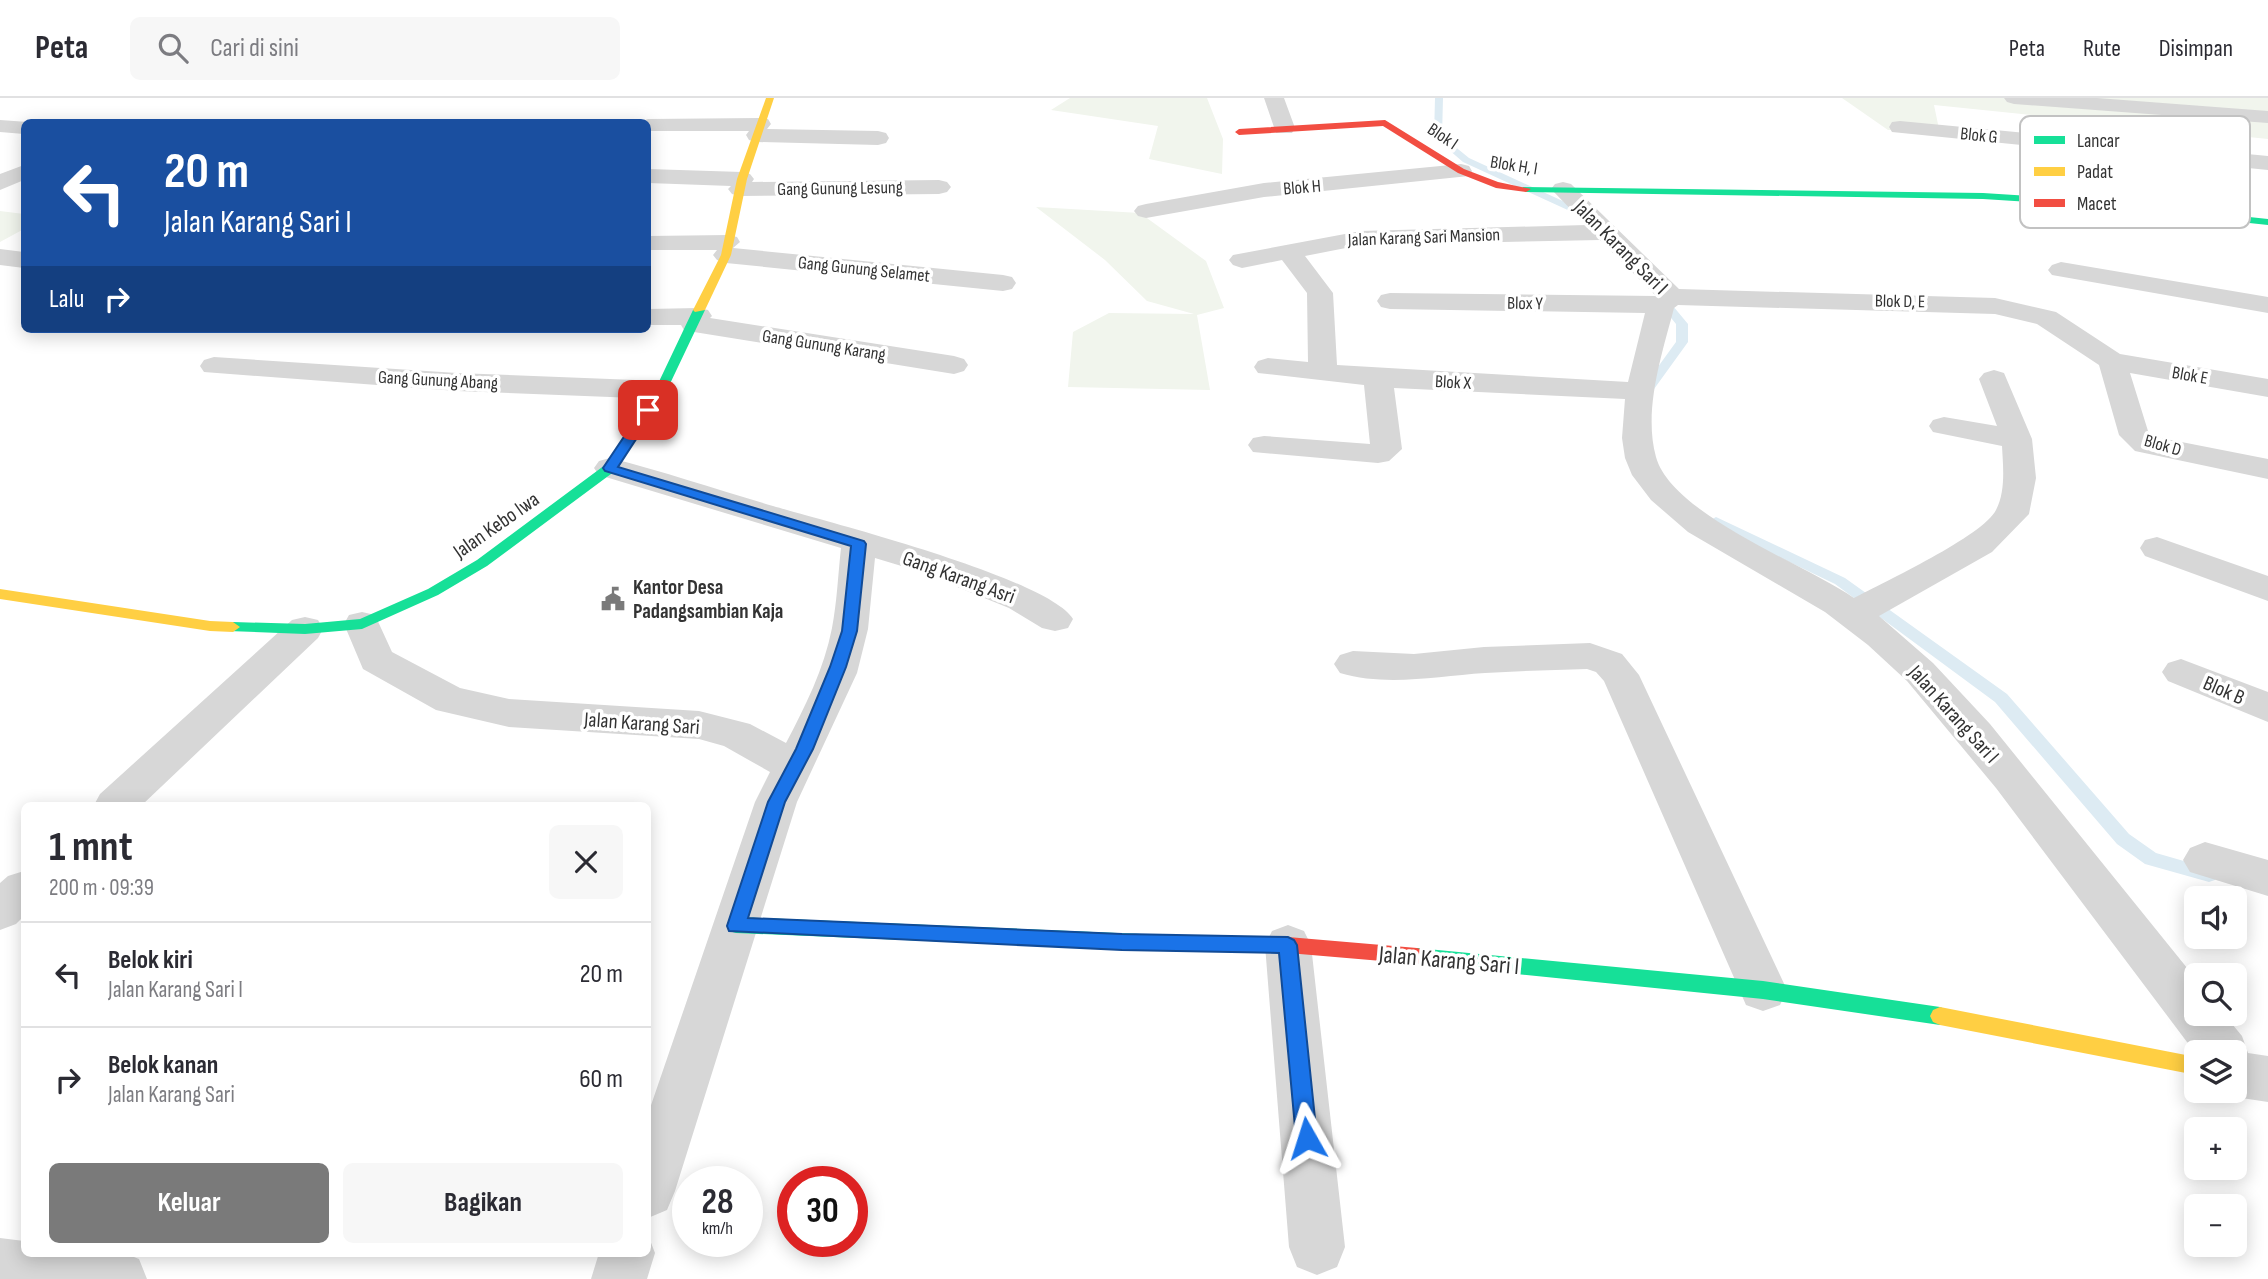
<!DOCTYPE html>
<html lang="id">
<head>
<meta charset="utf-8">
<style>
  body { margin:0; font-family:"Sofia Sans Condensed",sans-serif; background:#f7f7f7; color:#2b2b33; height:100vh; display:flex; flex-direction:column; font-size:26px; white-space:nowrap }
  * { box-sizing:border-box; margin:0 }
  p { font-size:23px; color:#7c7c81 }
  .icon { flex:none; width:38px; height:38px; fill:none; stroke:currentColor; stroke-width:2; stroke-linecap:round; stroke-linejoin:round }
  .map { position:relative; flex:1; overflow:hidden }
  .sheet { position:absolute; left:21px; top:704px; width:630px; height:455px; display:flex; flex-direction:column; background:#fff; border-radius:10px; box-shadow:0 4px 18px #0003 }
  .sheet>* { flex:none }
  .banner { position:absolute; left:21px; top:21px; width:630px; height:214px; border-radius:10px; box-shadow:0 4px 18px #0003; background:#1a4fa0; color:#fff; overflow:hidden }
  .tools { position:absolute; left:2184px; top:788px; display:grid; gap:14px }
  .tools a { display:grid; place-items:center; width:63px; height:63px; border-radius:10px; background:#fff; box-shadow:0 4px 18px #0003; font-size:35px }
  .speed { position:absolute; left:672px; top:1068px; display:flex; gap:14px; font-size:35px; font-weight:700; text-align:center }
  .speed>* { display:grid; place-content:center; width:91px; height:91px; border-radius:50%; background:#fff; box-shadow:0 4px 18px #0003; line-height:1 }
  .speed small { font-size:18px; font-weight:400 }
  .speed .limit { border:10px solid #d22; background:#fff; color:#111 }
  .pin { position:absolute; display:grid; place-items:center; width:60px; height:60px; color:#fff; margin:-30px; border-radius:14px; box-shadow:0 4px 10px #0006 }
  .me { position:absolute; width:77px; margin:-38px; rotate:354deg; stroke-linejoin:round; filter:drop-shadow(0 0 5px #0008) }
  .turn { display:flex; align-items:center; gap:24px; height:147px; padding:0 28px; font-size:32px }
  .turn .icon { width:91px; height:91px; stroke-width:2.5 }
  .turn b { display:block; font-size:49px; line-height:60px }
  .then { display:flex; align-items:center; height:66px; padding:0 28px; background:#0003; gap:14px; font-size:26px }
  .round { display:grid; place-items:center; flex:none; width:74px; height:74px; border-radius:10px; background:#f7f7f7 }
  .summary { display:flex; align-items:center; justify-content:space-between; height:119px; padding:0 28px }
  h1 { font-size:42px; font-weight:700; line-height:52px }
  .action { display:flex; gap:14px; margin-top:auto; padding:14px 28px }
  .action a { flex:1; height:80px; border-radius:10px; background:#7a7a7a; color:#fff; font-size:28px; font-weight:700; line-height:80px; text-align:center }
  .action a+a { background:#f7f7f7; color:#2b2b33 }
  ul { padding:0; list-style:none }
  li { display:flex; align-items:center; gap:21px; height:105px; padding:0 28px; border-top:2px solid #e1e1e2 }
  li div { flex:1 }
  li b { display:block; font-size:26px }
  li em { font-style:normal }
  header { display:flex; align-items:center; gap:42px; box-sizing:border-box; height:98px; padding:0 35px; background:#fff; border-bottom:2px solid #e1e1e2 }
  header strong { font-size:33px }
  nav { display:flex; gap:38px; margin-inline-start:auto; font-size:24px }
  .search { width:490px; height:63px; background:#f7f7f7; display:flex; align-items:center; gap:18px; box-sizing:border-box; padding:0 24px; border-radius:10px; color:#7c7c81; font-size:26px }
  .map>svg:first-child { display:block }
</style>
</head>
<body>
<header>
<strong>Peta</strong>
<div class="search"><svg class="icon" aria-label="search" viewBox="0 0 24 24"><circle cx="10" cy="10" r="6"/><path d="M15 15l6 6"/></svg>Cari di sini</div>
<nav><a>Peta</a><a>Rute</a><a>Disimpan</a></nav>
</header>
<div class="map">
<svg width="2268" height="1181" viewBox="0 0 2268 1181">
  <rect width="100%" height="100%" fill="#fff"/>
  <path fill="#f1f5ed" d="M1070,0h137l16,41 -1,35 -73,-15 9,-33 -107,-16z
    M1842,0h426v41l-334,-34 5,24 -51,1z
    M1036,109l104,6 66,48 18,47 -27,7 13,75 -142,-3 5,-55 36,-19 85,1 -47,-13 -42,-41z
    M0,113l24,3v15l-24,13z"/>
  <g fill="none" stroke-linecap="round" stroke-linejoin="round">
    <path fill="#ddebf3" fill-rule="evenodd" d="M1435,0h8l-1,38 27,22 120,55v4h-6l-120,-55 -29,-25z
      M1655,196h8l25,30v18l-39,54 -4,1 -6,-4 37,-51v-18l-21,-26z
      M1716,419l129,61 162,116 122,140 27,19 59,17 3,5 -3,5 -6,2 -64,-18 -28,-20 -122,-142 -160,-118 -124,-60 -2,-3z"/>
    <path fill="#d7d7d7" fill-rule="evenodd" d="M1264,0h20l11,30 -3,5h-16z
      M2004,0h93l171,13v12l-254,-19 -7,-2z
      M760,20l8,1 3,5 -4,5 111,2 8,2 3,5 -3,5 -8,2 -121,-3 -8,-2 -3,-5 3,-4h-101v-9h-9l9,-3z
      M0,22l28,2h-4v12l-24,-2z
      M1900,23l368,35v14l-376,-38 -3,-5 3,-5z
      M1461,66l8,2 3,5 -3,5 -205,21 -118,21 -8,-2 -4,-5 4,-5 8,-2 118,-21z
      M24,67v15l-24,10v-16z
      M648,71l94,3 8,2 4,5 -2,3 187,-2 8,2 4,5 -4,5 -8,2 -199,2 -8,-2 -4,-5 3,-3 -83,-3z
      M1563,84l8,2 108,105 316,9 61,14 64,42 148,25v18l-138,-24 18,58 8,6 112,22v20l-133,-28 -16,-16 -20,-70 -62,-41 -42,-10 -317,-9 -4,3c-12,46 -31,102 -18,149 16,58 149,107 198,141 30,-16 129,-62 142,-88 10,-19 7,-44 6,-64l-69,-14 -4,-6 4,-6 11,-3 53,9 -18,-47 5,-6 10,-3 10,3 28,66 4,39 -7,36 -37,38 -113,64 54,47 57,61 206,255v34h27l19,23 6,17 20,3v46l-33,-5 -18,-7h18v-38h-39v2l-200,-266 -89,-107 -39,-36 -43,-33 -137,-80 -37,-32 -19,-25 -7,-17 -3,-20 3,-39 -231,-11 8,61 -13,12 -11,2 -125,-11 -5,-7 5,-7 11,-2 106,8 -6,-59 -106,-12 -4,-6 4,-6 10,-3 40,4 -1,-69 -25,-33 -40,8 -9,-3 -4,-5 4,-5 128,-24 225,-6 -35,-36 4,-5zM1600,142l56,56 -266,-3 -9,2 -4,6 4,6 9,2 255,4 -17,69 -291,-17 -4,-72 -28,-37 56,-11z
      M728,137l9,2 3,5 -7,6 270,27 9,2 4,6 -4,6 -9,2 -277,-28 -9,-3 -4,-5 4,-5h-69v-14z
      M0,151l24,3v16l-24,-3z
      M2061,164l207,35v16l-216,-38 -4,-5 4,-5z
      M698,210l10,2 4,6 -2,2 244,38 10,3 4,6 -4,6 -10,3 -260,-42 -10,-2 -3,-5h-33v-16z
      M214,259l243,16 204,8 10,3 5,6 -5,6 -10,3 -204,-8 -253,-19 -4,-6 4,-6z
      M610,360c55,14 109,32 163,48 55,16 275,72 300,113l-5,9 -13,3 -13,-3 -33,-20 -91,-37 -43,-13 -7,71 -11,44 -60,129 -122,389 -8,19 -19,8v-104l107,-312 15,-30 -46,-26 -25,-7 -190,-12 -73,-17 -73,-41 -19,-45 5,-9 13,-3 13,3 17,37 68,36 49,11 190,12 51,13 36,19c19,-36 38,-74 46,-115 5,-26 6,-53 9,-80l-242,-73 -5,-7 5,-7z
      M2157,439l111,39v25l-123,-45 -5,-8 5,-8z
      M305,519l13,3 5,9 -5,9 -176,167h-48l6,-11 192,-174z
      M1590,545l32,11 17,21 148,315 -7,15 -17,6 -17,-6 -142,-324 -8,-9 -9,-3c-34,1 -68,2 -102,4 -48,3 -98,14 -145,0l-6,-9 6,-9 13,-4 61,3 70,-7z
      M2181,561l87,33v30l-100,-41 -6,-9 6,-9z
      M2205,744l63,18v36l-78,-24 -7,-12 7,-12z
      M24,773v45l-8,8 -16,6v-47l8,-7z
      M1288,827l16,6 7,14 34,302 -8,20 -20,8 -20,-8 -8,-20 -24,-302 7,-14z
      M648,1137l7,18 -8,26h-56l8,-26h49z
      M0,1140l24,3v12h100l15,6 8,20h-147z"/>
    <path fill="#16e098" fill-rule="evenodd" d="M1523,89l460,6 107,7 178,19v6l-178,-19 -107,-7 -457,-7 -5,-3z
      M699,209l6,3 -38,80 -52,81 -128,95 -49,29 -76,34 -57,5 -77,-3 -2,-4 7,-5 72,2 55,-5 68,-30 49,-29 128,-95 50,-75 38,-80z
      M736,819l429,18 7,2 2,6 -2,6 -7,2 -429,-18 -7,-2 -2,-6 2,-6z
      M1417,850l346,33 177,26 7,3 3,6 -3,6 -7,3 -177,-26 -346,-35 -7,-2 -3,-6 3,-6z"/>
    <path fill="#ffcf43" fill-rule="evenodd" d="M766,0h8l-27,81 -16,76 -26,55 -10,2 -2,-2 28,-55 16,-76z
      M0,491l210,32 23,1 7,5 -7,5 -23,-1 -210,-32z
      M1940,909l256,50v18l-256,-50 -7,-3 -3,-6 3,-6z"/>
    <path fill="#f24e42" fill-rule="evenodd" d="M1385,22l79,49 34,13 33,7 -5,3 -30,-4 -38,-15 -75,-47 -144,9 -4,-3 4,-3z
      M1165,837l123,2 129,11 7,2 3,6 -3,6 -7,2 -129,-11 -123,-2 -7,-2 -2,-6 2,-6z"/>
  </g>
  <path fill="#1a73e8" stroke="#114b97" stroke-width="2" d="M648,308l7,4 -37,57 246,74 2,3 -9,87 -11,36 -33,82 -28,53 -37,116 374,16 166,3 6,3 3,5 20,193 -3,7 -7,3 -8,-3 -3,-7 -17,-185 -157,-3 -393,-19 -2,-5 41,-124 28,-53 34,-82 12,-36 9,-85 -246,-75 -2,-3 41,-61z"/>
  <defs>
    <g id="civic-bare" transform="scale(1.89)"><path d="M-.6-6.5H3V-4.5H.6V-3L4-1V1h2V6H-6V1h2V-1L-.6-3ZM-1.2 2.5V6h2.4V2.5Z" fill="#7a7a7a" stroke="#fff" stroke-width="2.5" paint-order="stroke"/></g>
  </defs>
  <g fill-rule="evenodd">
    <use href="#civic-bare" x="613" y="501"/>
  </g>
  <g text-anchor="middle" stroke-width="7" stroke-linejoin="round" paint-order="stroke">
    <g font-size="18" fill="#333" stroke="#fff">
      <text transform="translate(1979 37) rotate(6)" y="6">Blok G</text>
      <text transform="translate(1443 38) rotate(34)" y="6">Blok I</text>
      <text transform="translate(1514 67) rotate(9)" y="6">Blok H, I</text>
      <text transform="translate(1302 89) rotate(-5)" y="6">Blok H</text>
      <text transform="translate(840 90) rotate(-1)" y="6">Gang Gunung Lesung</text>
      <text transform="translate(1424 139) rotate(-2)" y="6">Jalan Karang Sari Mansion</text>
      <text transform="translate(864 171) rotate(6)" y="6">Gang Gunung Selamet</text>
      <text transform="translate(1900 203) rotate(1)" y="6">Blok D, E</text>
      <text transform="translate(1525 205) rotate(1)" y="6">Blox Y</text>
      <text transform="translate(824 247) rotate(9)" y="6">Gang Gunung Karang</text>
      <text transform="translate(2190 277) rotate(10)" y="6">Blok E</text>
      <text transform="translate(438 282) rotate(3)" y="6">Gang Gunung Abang</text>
      <text transform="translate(1453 284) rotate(3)" y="6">Blok X</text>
      <text transform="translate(2163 347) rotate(16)" y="6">Blok D</text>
    </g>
    <g font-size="21" fill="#333" stroke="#fff">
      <text transform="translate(1621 149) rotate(45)" y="7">Jalan Karang Sari I</text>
      <text transform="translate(496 427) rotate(-35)" y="7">Jalan Kebo Iwa</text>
      <text transform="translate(959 479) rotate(20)" y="7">Gang Karang Asri</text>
      <text transform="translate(2224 592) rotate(23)" y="7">Blok B</text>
      <text transform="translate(1954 616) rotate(48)" y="7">Jalan Karang Sari I</text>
      <text transform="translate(642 625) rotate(4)" y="7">Jalan Karang Sari</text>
    </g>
    <g font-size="21" font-weight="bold" fill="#333" stroke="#fff" text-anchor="start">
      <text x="633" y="496">Kantor Desa<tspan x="633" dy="24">Padangsambian Kaja</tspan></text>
    </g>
    <g font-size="24" fill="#333" stroke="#fff">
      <text transform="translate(1449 862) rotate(5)" y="8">Jalan Karang Sari I</text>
    </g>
  </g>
  <rect x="2020" y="18" width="230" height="112" rx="10" fill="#fff" stroke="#c2c2c2" stroke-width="2"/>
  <rect x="2034" y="38" width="31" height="8" fill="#16e098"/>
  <rect x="2034" y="69" width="31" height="9" fill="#ffcf43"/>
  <rect x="2034" y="101" width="31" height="8" fill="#f24e42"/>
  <g font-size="19" fill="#333">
    <text x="2077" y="49">Lancar</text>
    <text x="2077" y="80">Padat</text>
    <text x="2077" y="112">Macet</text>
  </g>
</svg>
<div class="tools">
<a><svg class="icon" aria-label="sound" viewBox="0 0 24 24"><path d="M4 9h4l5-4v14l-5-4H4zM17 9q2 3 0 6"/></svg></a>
<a><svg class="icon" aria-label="search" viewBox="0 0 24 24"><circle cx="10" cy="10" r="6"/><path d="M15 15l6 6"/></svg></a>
<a><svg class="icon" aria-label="layers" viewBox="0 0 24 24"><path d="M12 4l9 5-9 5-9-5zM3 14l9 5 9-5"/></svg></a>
<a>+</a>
<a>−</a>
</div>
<div class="speed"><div>28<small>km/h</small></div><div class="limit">30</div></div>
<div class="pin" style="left:648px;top:312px;background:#d93025"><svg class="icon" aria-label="arrive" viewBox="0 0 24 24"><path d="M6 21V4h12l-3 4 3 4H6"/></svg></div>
<svg class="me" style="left:1307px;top:1040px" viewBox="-20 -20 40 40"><path d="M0-17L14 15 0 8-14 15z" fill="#1a73e8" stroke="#fff" stroke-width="4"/></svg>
<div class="banner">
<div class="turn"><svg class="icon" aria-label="left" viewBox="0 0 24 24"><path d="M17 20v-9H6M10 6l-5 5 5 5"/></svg><div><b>20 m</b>Jalan Karang Sari I</div></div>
<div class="then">Lalu<svg class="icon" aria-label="right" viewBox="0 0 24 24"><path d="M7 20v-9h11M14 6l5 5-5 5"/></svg></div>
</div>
<section class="sheet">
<div class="summary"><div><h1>1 mnt</h1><p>200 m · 09:39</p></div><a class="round"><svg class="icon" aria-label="close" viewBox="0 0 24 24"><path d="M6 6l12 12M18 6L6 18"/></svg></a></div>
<ul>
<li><svg class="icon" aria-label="left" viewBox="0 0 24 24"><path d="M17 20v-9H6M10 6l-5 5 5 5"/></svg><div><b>Belok kiri</b><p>Jalan Karang Sari I</p></div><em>20 m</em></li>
<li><svg class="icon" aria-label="right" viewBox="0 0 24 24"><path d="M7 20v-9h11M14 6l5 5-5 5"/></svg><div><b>Belok kanan</b><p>Jalan Karang Sari</p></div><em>60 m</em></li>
</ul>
<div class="action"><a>Keluar</a><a>Bagikan</a></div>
</section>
</div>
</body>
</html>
